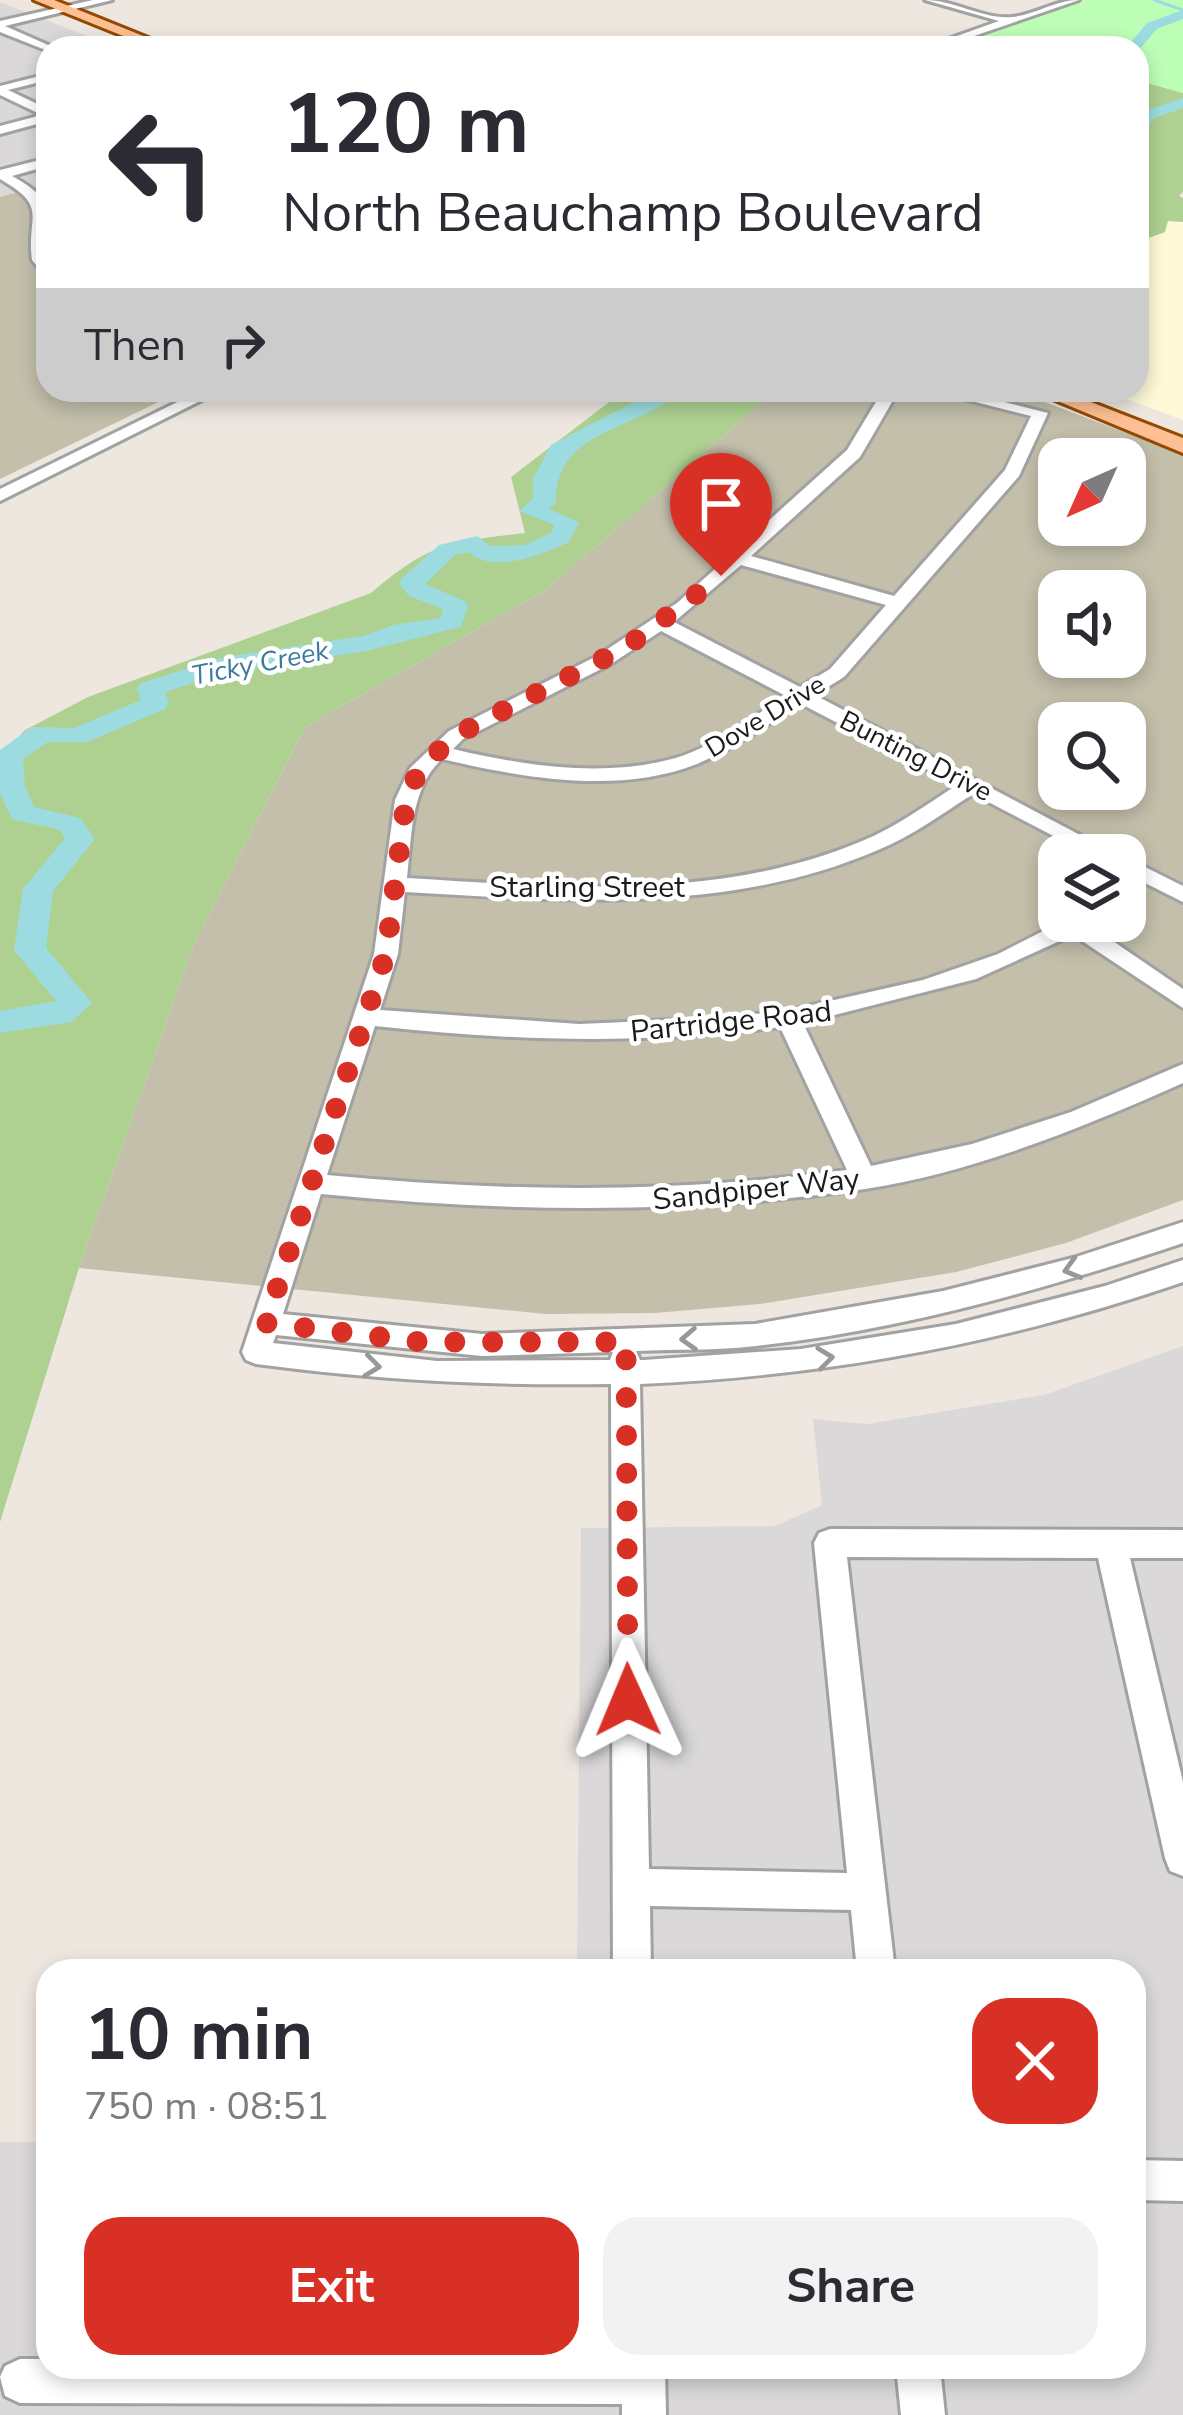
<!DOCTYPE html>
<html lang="en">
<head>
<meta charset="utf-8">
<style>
  body { margin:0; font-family:"Nunito Sans",sans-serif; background:#f2f2f3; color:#2b2b33; height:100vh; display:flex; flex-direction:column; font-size:45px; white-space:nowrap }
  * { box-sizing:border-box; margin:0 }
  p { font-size:39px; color:#7c7c81 }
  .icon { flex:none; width:66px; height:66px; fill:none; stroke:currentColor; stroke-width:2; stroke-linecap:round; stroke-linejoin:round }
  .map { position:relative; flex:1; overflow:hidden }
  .drawer { position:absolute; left:36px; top:1959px; width:1110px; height:420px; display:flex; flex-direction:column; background:#fff; border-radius:36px; box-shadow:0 6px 18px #0003 }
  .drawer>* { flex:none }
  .guide { position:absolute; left:36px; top:36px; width:1113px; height:366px; border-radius:36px; box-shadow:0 6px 18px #0003; background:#fff; color:#2b2b33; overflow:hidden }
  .needle { width:78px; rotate:225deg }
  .fabs { position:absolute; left:1038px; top:438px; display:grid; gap:24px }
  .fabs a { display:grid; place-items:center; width:108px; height:108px; border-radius:24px; background:#fff; box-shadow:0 6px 18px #0003; font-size:60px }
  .pin { position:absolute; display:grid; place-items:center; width:102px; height:102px; color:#fff; margin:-123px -51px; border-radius:50% 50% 50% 0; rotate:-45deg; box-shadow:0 0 12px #0007 }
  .pin .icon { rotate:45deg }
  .me { position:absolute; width:132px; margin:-66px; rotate:359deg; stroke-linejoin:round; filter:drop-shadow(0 0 9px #0008) }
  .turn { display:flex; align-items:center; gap:42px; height:252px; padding:0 48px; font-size:54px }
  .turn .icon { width:156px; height:156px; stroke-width:2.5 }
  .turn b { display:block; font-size:84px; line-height:102px }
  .then { display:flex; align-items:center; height:114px; padding:0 48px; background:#0003; gap:24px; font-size:45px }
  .round { display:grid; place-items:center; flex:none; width:126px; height:126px; border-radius:36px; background:#f2f2f3 }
  .head { display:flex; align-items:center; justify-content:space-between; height:204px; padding:0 48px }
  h1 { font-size:72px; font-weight:700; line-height:90px }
  .button { display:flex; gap:24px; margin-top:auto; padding:24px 48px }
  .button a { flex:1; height:138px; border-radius:36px; background:#d93025; color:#fff; font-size:48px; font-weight:700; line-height:138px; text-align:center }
  .button a+a { background:#f2f2f3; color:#2b2b33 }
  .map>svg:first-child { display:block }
</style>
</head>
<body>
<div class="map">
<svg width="1183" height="2415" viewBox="0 0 1183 2415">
  <rect width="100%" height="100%" fill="#eee7e0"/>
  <path fill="#dad8d8" d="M0,2l117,46h-69v136l-48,13z
    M1183,1346v1069h-1183v-273h48v225h1086v-396h-557l4,-443 194,-2 47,-21 -9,-86 54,5 177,-29z"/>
  <path fill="#fff9d8" d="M1167,221l16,1v198l-81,-30h35v-148l27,-10z"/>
  <path fill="#c3bfab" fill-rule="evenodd" d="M48,184v206h135l-183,89v-282z
    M776,390h237l170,64v746l-117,43 -110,29 -196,32 -105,9 -109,1 -467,-46 115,-324 111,-217 242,-138zM1059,459h66v66h-66zM1059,591h66v66h-66zM1059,723h66v66h-66zM1059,855h66v66h-66z"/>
  <path fill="#aed191" d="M1137,80l46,13v99l-4,4 4,2v24l-15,-1 -3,11 -28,10z
    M625,390h151l-229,199 -242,138 -111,217 -115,324 -79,254v-764l25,-28 63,-33 283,-104c60,-51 79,-51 154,-60l-14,-56z"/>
  <path fill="#bdfeb7" d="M1087,0h96v93l-46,-13v-32h-118l-42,-11z"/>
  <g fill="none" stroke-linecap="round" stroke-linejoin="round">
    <path stroke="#9cdce0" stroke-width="3" d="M1154,0l29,10"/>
    <path fill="#9cdce0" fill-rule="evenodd" d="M1183,10v9l-26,10 -19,22 -12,-3 21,-25z
      M1183,98v10l-31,11 -9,18 -6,2 2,-26z
      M657,390h26c-44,41 -128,38 -127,112l-7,7 30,13 -10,20c-26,12 -76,33 -100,10l-14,3 -30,29 40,17 3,5 -7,21 -95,24 -141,22 -60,19 4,11 -4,6 -78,33h-39l-25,17 2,26 9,22 46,11 15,21 -42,52 -7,57 46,55 -21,19 -71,11v-22l56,-10 -42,-51 9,-61 42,-51 -5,-8 -48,-11 -12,-26v-43l32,-23 42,1 67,-28 -4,-11 4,-6 84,-26 138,-21 30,-11 47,-7 3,-9 -34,-13 -10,-13 3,-5 37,-33 38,-9 13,10 35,-1 26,-12 3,-8 -35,-14 14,-12v-20l18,-34z"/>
    <g stroke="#a2a2a2" stroke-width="6">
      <path id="minor" d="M93,0h19l-107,26 50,22 -7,3 -48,-19v-11z
        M925,0c29,0 60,20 87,17 23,-2 43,-17 67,-17l-140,48h-16l76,-27z
        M48,74v6l-40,10 40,19v12l-48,13v-8l42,-11 -42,-20v-9z
        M48,158v8l-36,10c35,20 36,26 33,64 -2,14 3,26 3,40l-16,-20c-6,-46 18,-52 -32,-81v-9z
        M202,390h20l-222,111v-12z
        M883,390h16l-39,67 -109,99 143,40 111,-126 26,-54 -103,-26h29l91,23 -29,63 -175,201 -29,18 303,160h-28l-117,-61c-31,20 -61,42 -95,56 -151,65 -313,51 -473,42l-7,62 -18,56 199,14 141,-6 70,-8 133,-30 75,-26 65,-33h28l-3,3 95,65v19l-110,-73 -97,44 -173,44 68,143 101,-22 99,-32 112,-48v19c-101,45 -209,89 -318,106 -182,26 -361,23 -544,5l-38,120 199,20 273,-10 188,-33 130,-33 110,-36v21c-138,46 -282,87 -427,103 -40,5 -80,3 -120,5l4,9h4l157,-11 155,-25 149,-38 78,-26v22c-177,61 -356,94 -543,102l9,485 198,4 -33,-330 5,-10 11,-4 353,1v28h-53l53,224v94l-13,-5 -5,-13 -67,-300 -251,-1 48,414h-38l-6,-61 -201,-4 1,65h-38l-2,-587c-124,2 -233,-4 -355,-20l-10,-4 -4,-8 132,-398 21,-154 15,-32 39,-37 148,-75 80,-53 170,-153zM741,565l145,40 -56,64 -30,18 -126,-65zM661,631l125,65c-33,20 -67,47 -104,60 -73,23 -157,10 -229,-7l10,-10 148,-75zM801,704l156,81c-31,20 -61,42 -95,56 -145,61 -302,46 -455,37 5,-41 3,-90 35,-119 80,19 176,36 255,5 37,-15 70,-40 104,-60zM375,1026c136,15 269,19 405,1l67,143c-175,24 -345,22 -520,5zM276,1335l206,21 131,-4 -3,8 -173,1 -164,-18z
        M1125,857l58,29v16l-58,-29z
        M1134,2160l49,1v40l-49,-1z
        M20,2359h28v8h617l1,48h-44v-11l-602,-1 -15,-7 -5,-19 5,-11z
        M896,2367h44l5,48h-44z"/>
    </g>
    <g stroke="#934a00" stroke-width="6">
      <path id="major" d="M34,0h20l119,48h-20z
        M1031,390h29l123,48v15z"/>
    </g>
    <use href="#minor" fill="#fff" fill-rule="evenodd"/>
    <use href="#major" fill="#ffbf94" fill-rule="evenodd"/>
  </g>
  <defs><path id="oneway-chevron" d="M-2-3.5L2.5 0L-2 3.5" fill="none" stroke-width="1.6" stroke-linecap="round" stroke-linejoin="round" transform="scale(3)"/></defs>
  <g stroke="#989898">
    <use href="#oneway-chevron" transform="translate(1072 1269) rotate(164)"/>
    <use href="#oneway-chevron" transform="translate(689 1339) rotate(177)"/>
    <use href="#oneway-chevron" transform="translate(825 1358) rotate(-7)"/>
    <use href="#oneway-chevron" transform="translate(372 1366) rotate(7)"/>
  </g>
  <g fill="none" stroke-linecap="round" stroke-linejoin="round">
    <path stroke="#d93025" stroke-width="21" stroke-dasharray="0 37.8" d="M628,1700l-2,-358h-204l-156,-19 120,-369 20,-154 14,-32 36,-33 170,-88 95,-71"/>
  </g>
  <g text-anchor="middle" stroke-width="9" stroke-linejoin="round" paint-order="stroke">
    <g font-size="27" font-style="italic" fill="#3a7a9a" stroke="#fff">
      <text transform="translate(260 663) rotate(-11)" y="9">Ticky Creek</text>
    </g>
    <g font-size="27" fill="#1b1b1b" stroke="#fff">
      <text transform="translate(765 716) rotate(-31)" y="9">Dove Drive</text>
      <text transform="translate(916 756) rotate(27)" y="9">Bunting Drive</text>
    </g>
    <g font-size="30" fill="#1b1b1b" stroke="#fff">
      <text x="587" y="897">Starling Street</text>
      <text transform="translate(731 1021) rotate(-6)" y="10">Partridge Road</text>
      <text transform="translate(756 1189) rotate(-6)" y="10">Sandpiper Way</text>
    </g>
  </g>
</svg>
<div class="fabs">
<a><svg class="needle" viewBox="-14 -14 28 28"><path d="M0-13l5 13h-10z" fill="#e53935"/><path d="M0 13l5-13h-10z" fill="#7c7c81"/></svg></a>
<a><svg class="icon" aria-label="sound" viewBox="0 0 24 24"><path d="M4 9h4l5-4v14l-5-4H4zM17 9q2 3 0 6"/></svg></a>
<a><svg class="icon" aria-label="search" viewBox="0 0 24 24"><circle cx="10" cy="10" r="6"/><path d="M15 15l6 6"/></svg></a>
<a><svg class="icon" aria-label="layers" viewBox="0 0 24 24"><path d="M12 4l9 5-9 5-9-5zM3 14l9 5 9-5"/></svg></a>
</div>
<div class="pin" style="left:721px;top:576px;background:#d93025"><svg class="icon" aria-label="arrive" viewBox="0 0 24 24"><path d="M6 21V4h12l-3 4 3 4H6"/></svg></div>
<svg class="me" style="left:628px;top:1700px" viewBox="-20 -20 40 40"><path d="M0-17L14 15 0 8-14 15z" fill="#d93025" stroke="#fff" stroke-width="4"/></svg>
<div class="guide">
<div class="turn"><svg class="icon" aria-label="left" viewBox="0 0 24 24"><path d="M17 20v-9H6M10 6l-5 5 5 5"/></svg><div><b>120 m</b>North Beauchamp Boulevard</div></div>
<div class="then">Then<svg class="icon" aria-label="right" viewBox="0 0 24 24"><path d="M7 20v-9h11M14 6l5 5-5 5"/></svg></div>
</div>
<section class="drawer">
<div class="head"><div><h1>10 min</h1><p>750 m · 08:51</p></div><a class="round" style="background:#d93025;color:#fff"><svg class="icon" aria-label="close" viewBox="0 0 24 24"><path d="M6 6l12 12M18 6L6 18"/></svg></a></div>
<div class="button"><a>Exit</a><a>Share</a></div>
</section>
</div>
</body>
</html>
